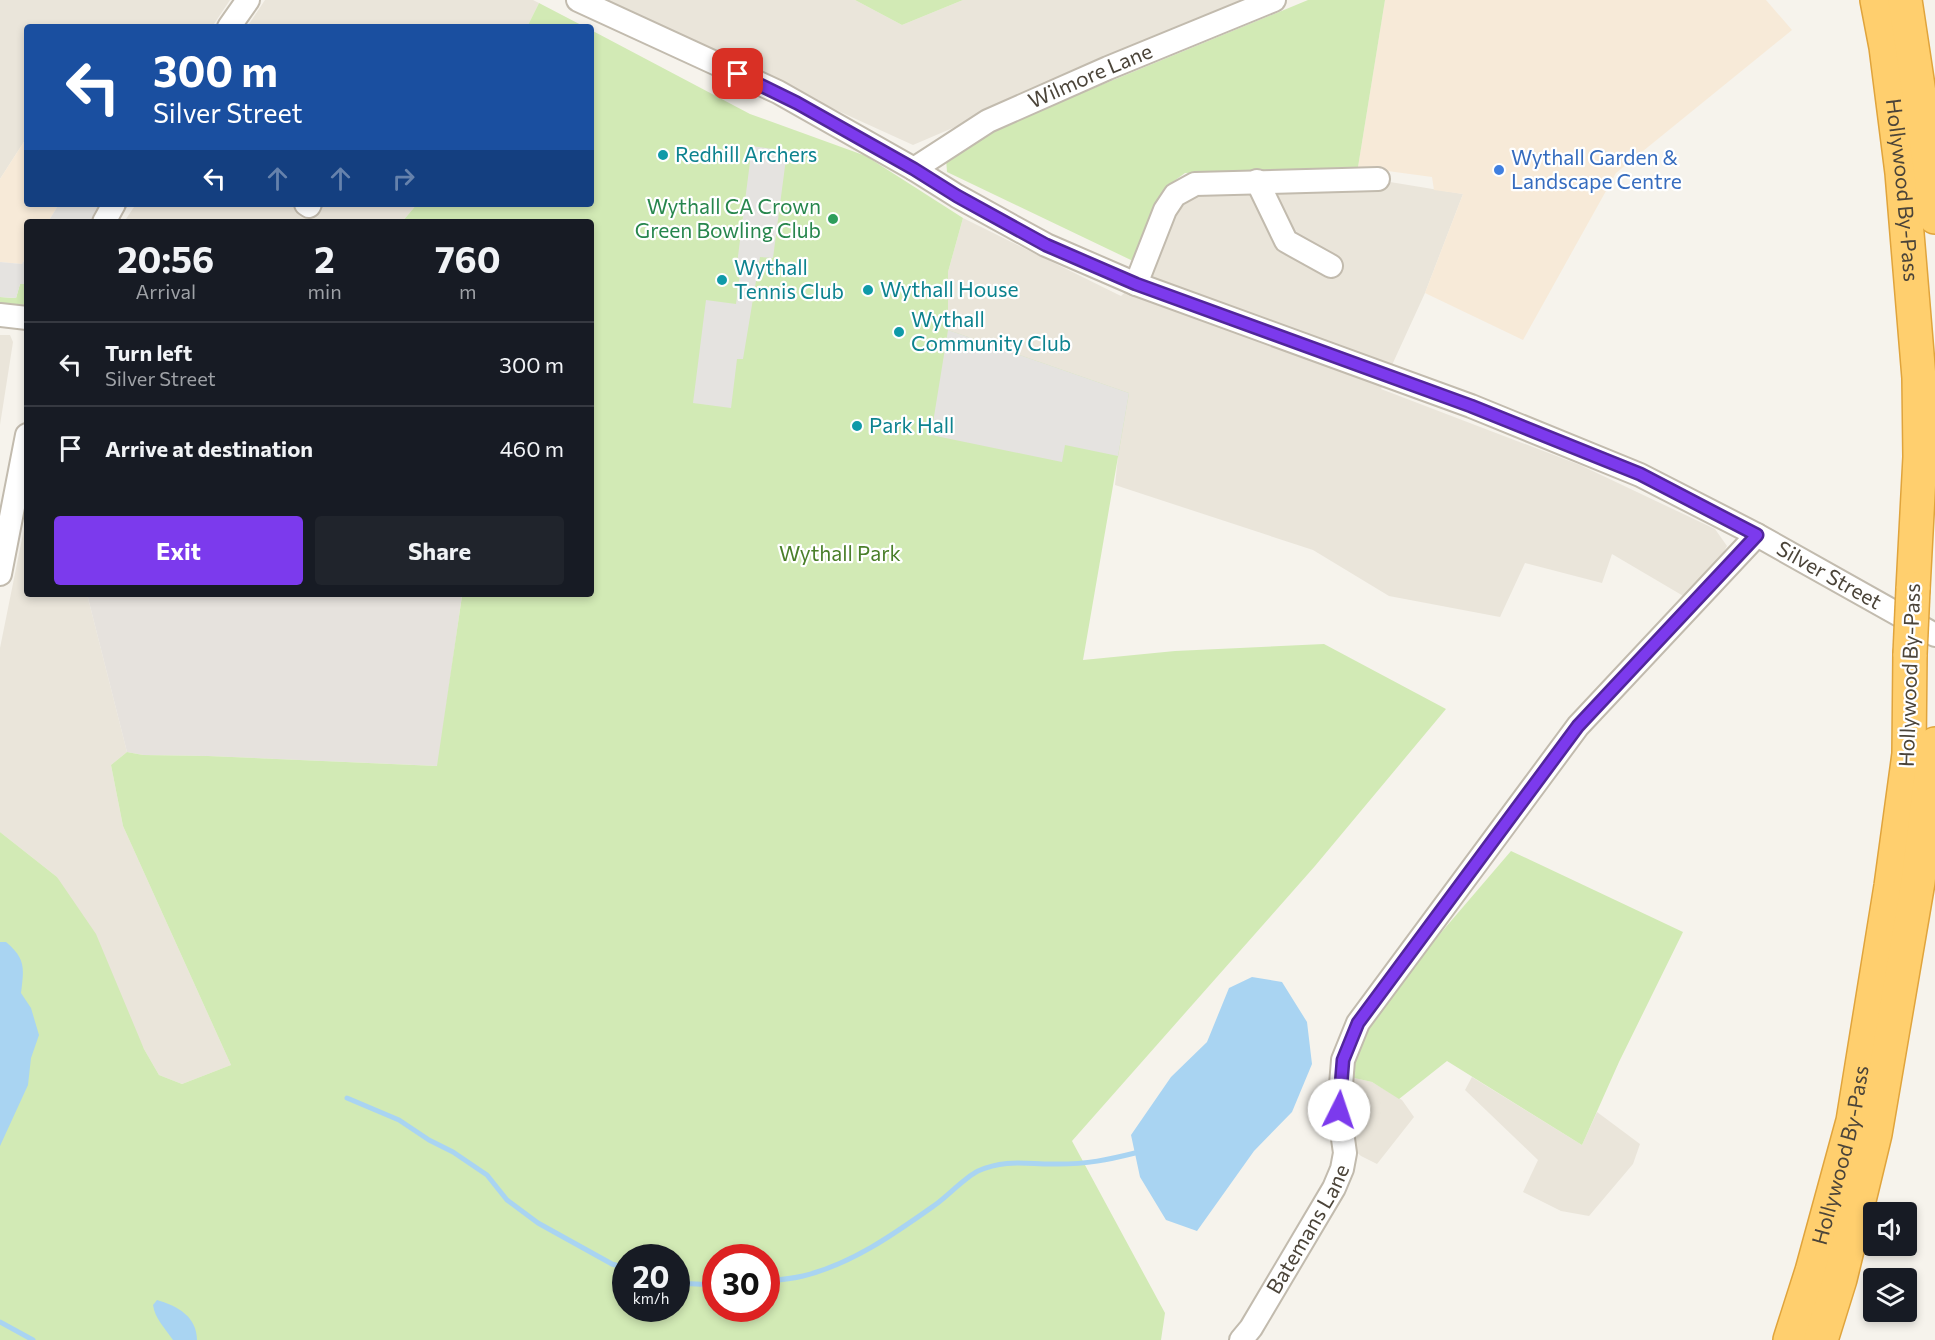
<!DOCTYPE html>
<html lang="en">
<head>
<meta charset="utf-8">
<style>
  body { margin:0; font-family:Commissioner,sans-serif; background:#20242c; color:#f1f3f6; height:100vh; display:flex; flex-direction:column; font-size:22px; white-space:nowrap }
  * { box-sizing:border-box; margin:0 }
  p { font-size:20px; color:#9ea1a6 }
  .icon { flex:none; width:33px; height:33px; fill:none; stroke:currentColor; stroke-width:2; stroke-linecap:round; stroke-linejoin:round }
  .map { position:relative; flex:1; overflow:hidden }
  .panel { position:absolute; left:24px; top:219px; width:570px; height:378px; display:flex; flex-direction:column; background:#171b24; border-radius:6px; box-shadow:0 3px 9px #0003 }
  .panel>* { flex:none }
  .top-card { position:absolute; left:24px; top:24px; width:570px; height:183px; border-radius:6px; box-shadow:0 3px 9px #0003; background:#1a4fa0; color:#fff; overflow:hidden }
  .tools { position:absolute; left:1863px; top:1202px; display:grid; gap:12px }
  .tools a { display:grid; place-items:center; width:54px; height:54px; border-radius:6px; background:#171b24; box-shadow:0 3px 9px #0003; font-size:30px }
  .speed { position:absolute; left:612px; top:1244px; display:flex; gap:12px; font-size:30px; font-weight:700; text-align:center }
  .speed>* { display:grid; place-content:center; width:78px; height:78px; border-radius:50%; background:#171b24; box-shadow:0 3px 9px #0003; line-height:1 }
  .speed small { font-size:15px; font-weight:400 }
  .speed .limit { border:9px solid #d22; background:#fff; color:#111 }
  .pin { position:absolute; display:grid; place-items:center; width:51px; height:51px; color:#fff; margin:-26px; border-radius:12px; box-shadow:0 3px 9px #0006 }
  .me { position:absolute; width:66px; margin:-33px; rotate:4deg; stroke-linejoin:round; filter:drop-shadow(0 0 4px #0008) }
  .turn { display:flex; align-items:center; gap:21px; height:126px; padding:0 30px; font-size:27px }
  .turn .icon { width:78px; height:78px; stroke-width:2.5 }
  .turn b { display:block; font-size:42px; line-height:51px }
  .lanes { display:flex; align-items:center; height:57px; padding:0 30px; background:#0003; justify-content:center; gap:30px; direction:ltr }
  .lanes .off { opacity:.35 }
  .eta { display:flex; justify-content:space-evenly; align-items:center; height:102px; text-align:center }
  .eta b { font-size:36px; font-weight:700; line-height:42px }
  .button { display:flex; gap:12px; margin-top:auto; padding:12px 30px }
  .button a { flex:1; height:69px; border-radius:6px; background:#7c3aed; color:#fff; font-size:24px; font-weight:700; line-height:69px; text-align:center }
  .button a+a { background:#20242c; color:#f1f3f6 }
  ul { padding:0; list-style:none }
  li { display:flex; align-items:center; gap:18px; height:84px; padding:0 30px; border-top:2px solid #363941 }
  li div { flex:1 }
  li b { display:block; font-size:22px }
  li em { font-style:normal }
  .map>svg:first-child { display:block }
</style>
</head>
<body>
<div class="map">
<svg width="1935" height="1340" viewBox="0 0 1935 1340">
  <rect width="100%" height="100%" fill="#f6f3ec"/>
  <path fill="#eae5da" d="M0,0h230l-18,27h-185v110l-27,42z
    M265,0h268l6,3 -12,24h-280z
    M595,0h260l47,25 61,-25h289l-339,145z
    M1390,182l73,12 -38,99 -44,96 199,76 135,64 12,17 -13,24 -29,27 -73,-43 -10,29 -77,-20 -25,54 -111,-21 -76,-46 -198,-65 3,-29 -170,-126v-58l15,-54 158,78 37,-35 15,-47 20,-23z
    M136,204h281l-15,18h-278z
    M0,335h10l3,7 -13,83z
    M27,514v80h60l40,158 -16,13 12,61 108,239 -49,19 -23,-9 -15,-26 -87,-172 -57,-45v-184z
    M1350,1077l22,5 30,18 12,17 -37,47 -16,-8 -10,-9z
    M1472,1077l110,68 15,-33 43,32 -7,20 -44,52 -28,-5 -38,-19 15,-32 -73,-70z"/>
  <path fill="#f7ead8" d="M1385,0h381l26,30 -176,143 -93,167 -98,-47 38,-99 -29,-4 -2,-13 -74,-10z
    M27,137v67h32l-11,18h-21v34l-5,8 -22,-2v-83z"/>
  <path fill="#e6e2dd" d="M87,594l375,1 -24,171 -230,-10 -65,-1 -16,-3z"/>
  <path fill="#d2eab5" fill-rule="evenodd" d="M855,0h108l-61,25z
    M1308,0h77l-27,167 -173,6 -15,11 -37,77 -186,-89 -1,-14 63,-35z
    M539,3l46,24h-58z
    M591,30l159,84 116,42 97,62 -15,54v58l181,63 -46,267 92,-9 149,-7 122,65 -131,157 -243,275 93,172 -4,27h-1161v-508l57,45 39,57 48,115 15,26 23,9 49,-19 -108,-239 -12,-61 16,-13 16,3 65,1 229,10 25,-170 -10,-2h139v-372h-189l15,-18h174zM626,1257h50v51h-50zM716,1257h50v51h-50z
    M20,284h7v21l-27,-2v-6l16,1z
    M1511,851l172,81 -64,130 -37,83 -135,-84 -48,38 -27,-17 -22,-5 9,-43 74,-92z"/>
  <path fill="#e5e3e0" d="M752,146l35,5 -14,107 -13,-1 -17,102h-6l-6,49 -38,-5 13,-103 30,4 5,-39 -4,-1z
    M59,204h41l-11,18h-41z
    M27,256v28h-7l-4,14 -16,-1v-35l22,2z
    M948,330l181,63 -11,63 -53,-11 -3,17 -131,-27z"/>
  <path fill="#a9d4f2" d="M0,942h6c20,17 18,26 15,51l10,15 8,27 -8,23 -3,27 -28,61z
    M1252,977l30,5 25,40 5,42 -20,48 -38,39 -57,80 -31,-11 -26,-43 -9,-42 40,-58 36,-35 22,-54z
    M157,1300c21,6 40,17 40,40h-24c-8,-12 -18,-21 -20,-35z"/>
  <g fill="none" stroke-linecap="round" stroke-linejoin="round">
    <path stroke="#a9d4f2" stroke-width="5" d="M347,1098l52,22 30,20 24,12 34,23 20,25 31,23 74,41 14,4
      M766,1281c12,-1 25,-2 37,-5 49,-12 91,-42 132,-71 13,-9 29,-27 43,-34 29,-13 51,-6 80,-7 30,0 49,-4 77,-11
      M676,1283l40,2
      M0,1322l33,18"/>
    <g stroke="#c2bbae" stroke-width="26">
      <g id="minor">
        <path id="s1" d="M578,0l200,92 136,77 43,27 89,49 90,39 335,122 169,69 117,60 178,100"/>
        <path d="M229,27l19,-27"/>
        <path id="s2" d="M914,169l74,-48 120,-53 166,-68"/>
        <path d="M1257,181l29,60 45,25"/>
        <path d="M306,204l3,2 1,-2"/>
        <path d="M104,222l10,-18"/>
        <path d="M1136,284l29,-74 10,-15 20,-11 183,-5"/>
        <path d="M0,315l27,3"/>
        <path d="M0,574l27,-139"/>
        <path id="s3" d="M1241,1340l10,-12 83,-140 8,-19 3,-16 -6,-43 4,-50 15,-37 220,-297 179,-191"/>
      </g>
    </g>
    <g stroke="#e0a43c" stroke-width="36">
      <g id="highway">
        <path id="s4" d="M1877,0l9,47 16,126 17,205 1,79 -7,132"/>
        <path d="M1905,0l26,173 4,44"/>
        <path id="s5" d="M1790,1340l22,-69 41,-150 38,-235 18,-132 1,-100"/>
        <path d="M1821,1340l19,-61 35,-145 43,-252 17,-138"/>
      </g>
    </g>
    <use href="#minor" stroke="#fff" stroke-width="22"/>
    <use href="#highway" stroke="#ffcf6e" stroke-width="33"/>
    <g stroke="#e0a43c" stroke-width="36" stroke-linecap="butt">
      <path id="highway-bridge" d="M1910,654l3,-65"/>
    </g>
    <use href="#highway-bridge" stroke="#ffcf6e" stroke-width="33"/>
  </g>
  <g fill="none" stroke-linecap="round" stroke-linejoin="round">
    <g stroke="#51269a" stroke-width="15">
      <path id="route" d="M738,74l59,29 117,66 43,27 89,49 90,39 335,122 169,68 117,61 -179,191 -220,297 -15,37 -4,50"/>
    </g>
    <use href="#route" stroke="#7c3aed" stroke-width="10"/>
  </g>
  <g fill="#0f9aa8" stroke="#fff" stroke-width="2">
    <circle cx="663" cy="155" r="6"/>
    <circle cx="722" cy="280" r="6"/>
    <circle cx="868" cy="290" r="6"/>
    <circle cx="899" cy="332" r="6"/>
    <circle cx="857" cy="426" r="6"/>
  </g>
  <circle fill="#3f7fe0" stroke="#fff" stroke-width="2" cx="1499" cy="170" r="6"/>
  <circle fill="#2e9e5b" stroke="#fff" stroke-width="2" cx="833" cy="219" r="6"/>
  <g text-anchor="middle" stroke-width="4.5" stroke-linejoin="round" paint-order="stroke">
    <g font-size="21" fill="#4b4439" stroke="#fff">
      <text dy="7" stroke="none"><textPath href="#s2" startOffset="200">Wilmore Lane</textPath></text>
      <text dy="7" stroke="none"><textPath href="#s4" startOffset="192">Hollywood By-Pass</textPath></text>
      <text dy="7" stroke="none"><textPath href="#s1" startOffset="1380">Silver Street</textPath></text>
      <text transform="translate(1910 675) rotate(-88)" y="7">Hollywood By-Pass</text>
      <text dy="7" stroke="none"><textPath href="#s5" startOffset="192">Hollywood By-Pass</textPath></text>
      <text dy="7" stroke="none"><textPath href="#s3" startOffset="130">Batemans Lane</textPath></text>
    </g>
    <g font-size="21" fill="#0d838f" stroke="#fff" text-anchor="start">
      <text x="675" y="162">Redhill Archers</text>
      <text x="734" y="275">Wythall<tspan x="734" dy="24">Tennis Club</tspan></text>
      <text x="880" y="297">Wythall House</text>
      <text x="911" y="327">Wythall<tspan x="911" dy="24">Community Club</tspan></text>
      <text x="869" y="433">Park Hall</text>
    </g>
    <g font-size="21" fill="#366cbe" stroke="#fff" text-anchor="start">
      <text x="1511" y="165">Wythall Garden &amp;<tspan x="1511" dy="24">Landscape Centre</tspan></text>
    </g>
    <g font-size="21" fill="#27864d" stroke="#fff" text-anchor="end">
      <text x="821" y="214">Wythall CA Crown<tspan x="821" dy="24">Green Bowling Club</tspan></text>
    </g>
    <g font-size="21" fill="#4a7f2a" stroke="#fff">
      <text x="840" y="561">Wythall Park</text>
    </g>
  </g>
</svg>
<div class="tools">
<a><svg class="icon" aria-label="sound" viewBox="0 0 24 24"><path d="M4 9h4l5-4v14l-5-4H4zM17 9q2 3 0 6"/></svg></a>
<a><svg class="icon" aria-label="layers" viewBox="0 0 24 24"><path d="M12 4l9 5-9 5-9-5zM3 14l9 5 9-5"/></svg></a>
</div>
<div class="speed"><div>20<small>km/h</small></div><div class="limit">30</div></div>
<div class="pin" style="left:738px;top:74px;background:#d93025"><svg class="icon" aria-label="arrive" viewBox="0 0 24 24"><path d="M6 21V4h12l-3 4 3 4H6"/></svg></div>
<svg class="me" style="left:1339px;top:1110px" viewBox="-20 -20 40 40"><circle r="19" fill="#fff"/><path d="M0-13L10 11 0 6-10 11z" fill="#7c3aed"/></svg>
<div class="top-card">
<div class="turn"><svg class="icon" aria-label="left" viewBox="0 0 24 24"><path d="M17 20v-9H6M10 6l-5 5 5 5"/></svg><div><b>300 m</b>Silver Street</div></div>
<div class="lanes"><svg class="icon" aria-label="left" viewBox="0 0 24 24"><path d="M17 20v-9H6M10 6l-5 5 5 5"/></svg><svg class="icon off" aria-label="ahead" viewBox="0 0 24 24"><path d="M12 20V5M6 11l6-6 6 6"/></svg><svg class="icon off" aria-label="ahead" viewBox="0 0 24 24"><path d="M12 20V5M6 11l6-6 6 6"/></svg><svg class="icon off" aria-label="right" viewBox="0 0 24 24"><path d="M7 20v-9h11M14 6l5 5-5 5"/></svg></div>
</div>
<section class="panel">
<div class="eta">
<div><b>20:56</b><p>Arrival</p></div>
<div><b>2</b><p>min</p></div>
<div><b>760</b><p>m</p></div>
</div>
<ul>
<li><svg class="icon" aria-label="left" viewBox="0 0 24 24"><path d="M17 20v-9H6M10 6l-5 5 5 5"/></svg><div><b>Turn left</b><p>Silver Street</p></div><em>300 m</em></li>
<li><svg class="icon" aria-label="arrive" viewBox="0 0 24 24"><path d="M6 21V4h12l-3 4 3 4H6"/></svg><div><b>Arrive at destination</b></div><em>460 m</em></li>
</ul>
<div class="button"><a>Exit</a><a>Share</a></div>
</section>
</div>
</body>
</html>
